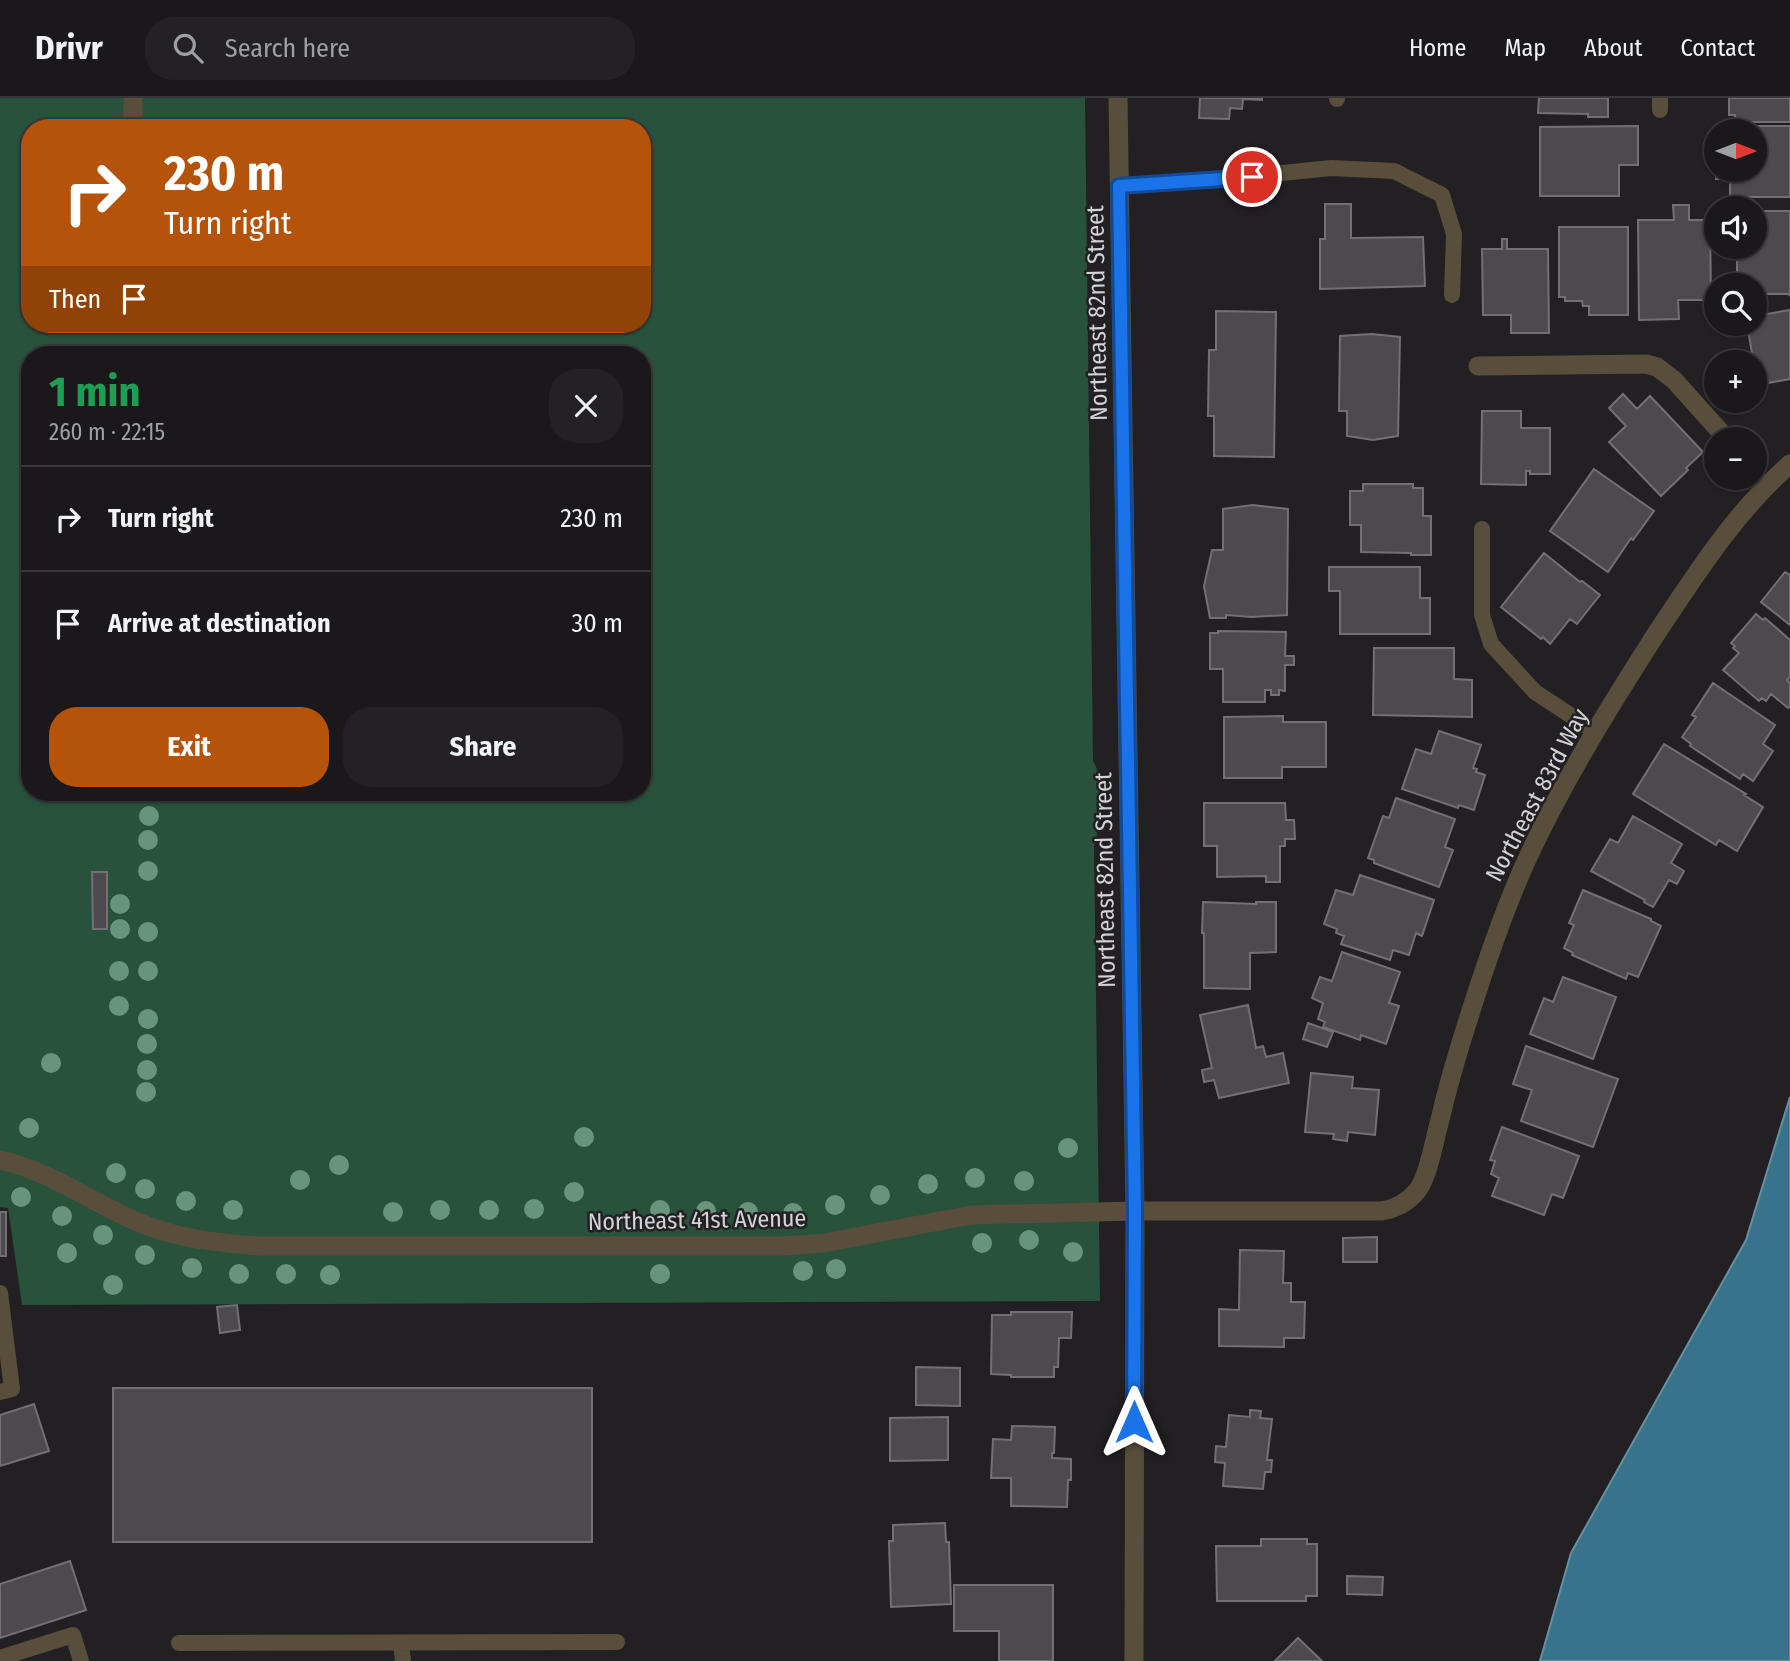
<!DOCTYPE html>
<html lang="en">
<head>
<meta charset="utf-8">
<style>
  body { margin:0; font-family:"Fira Sans Condensed",sans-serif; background:#232123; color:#f1f3f6; height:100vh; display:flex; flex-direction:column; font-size:26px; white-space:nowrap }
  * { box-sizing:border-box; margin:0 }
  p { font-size:23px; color:#9fa0a2 }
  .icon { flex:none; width:38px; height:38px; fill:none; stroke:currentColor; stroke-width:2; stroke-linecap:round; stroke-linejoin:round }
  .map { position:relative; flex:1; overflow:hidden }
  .drawer { position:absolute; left:21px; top:248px; width:630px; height:455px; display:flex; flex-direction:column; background:#1a181a; border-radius:28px; box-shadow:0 2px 5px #0004,0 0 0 2px #383739 }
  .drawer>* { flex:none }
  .guide { position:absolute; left:21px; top:21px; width:630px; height:214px; border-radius:28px; box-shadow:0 2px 5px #0004,0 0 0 2px #383739; background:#b45309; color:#fff; overflow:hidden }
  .needle { width:46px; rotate:90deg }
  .controls { position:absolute; left:1704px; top:21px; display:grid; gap:14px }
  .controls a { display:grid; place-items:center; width:63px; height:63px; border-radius:50%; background:#1a181a; box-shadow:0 2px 5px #0004,0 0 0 2px #383739; font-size:35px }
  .pin { position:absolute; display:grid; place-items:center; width:60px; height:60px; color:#fff; margin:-30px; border:4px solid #fff; border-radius:50%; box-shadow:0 2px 7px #0007 }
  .me { position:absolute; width:77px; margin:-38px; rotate:0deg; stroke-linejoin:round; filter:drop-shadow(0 0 5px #0008) }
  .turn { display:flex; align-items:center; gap:24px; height:147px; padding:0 28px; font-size:32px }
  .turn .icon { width:91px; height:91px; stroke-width:2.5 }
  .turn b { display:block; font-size:49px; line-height:60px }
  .then { display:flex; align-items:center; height:66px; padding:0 28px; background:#0003; gap:14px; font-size:26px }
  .round { display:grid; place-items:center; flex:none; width:74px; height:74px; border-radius:28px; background:#232123 }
  .summary { display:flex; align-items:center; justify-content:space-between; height:119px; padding:0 28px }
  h1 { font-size:42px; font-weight:700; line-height:52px; color:#1e9e55 }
  .action { display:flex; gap:14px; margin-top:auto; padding:14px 28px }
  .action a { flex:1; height:80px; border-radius:28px; background:#b45309; color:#fff; font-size:28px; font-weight:700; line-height:80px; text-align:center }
  .action a+a { background:#232123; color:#f1f3f6 }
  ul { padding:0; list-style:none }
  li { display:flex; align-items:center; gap:21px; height:105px; padding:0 28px; border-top:2px solid #383739 }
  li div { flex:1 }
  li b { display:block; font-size:26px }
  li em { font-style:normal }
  header { display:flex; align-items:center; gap:42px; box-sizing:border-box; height:98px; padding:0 35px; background:#1a181a; border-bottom:2px solid #383739 }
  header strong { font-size:33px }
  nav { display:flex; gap:38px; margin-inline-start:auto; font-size:24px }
  .search { width:490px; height:63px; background:#232123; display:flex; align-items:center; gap:18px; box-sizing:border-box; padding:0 24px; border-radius:28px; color:#9fa0a2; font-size:26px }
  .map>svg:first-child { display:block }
</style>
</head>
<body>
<header>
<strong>Drivr</strong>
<div class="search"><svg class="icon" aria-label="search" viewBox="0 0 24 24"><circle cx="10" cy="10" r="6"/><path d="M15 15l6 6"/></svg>Search here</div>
<nav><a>Home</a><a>Map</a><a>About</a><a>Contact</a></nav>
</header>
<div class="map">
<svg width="1790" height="1563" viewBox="0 0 1790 1563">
  <rect width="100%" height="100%" fill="#222023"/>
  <path fill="#28523b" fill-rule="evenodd" d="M0,0h1085l8,663c12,18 5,59 3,80l-2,5 6,455 -1078,4 -14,-97 -8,-1zM30,30h612v196h-612zM30,257h612v438h-612z"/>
  <path fill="#37738b" stroke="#6690a1" stroke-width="2" d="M1790,999v564h-250l31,-108 175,-313z"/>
  <path fill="#4c4a4e" stroke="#727075" stroke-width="2" d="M1200,0h62v2l-19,-1 -1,10 -12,-1 -1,11 -30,-1z
    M1539,0h69v19h-20v-3l-50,-1z
    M1729,0h61v24h-55v-7h-6z
    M1638,28v39h-19v31h-79v-69z
    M1730,28h60v71h-60v-18h-14v-19l1,10h38v-39h-25z
    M1325,106h26v34l72,-1 2,49 -105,3v-50h5z
    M1673,107h16v15h21l1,80h-33l1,19 -40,1 -1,-100h36z
    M1755,113h35v85l-1,-2h-34v-9h-18v-38h18z
    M1559,129h69v88h-39v-9h-6l-1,-5h-17v-4h-6z
    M1502,141h5v10h41l1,84h-38v-18h-28l-1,-66h20z
    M1790,212v69l-27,5 -4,-25h-6l-6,-35h8v-8z
    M1216,213l60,1 -2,145 -60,-1v-40h-6l1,-66h7z
    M93,226h14v4h-14z
    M165,226h15v4h-15z
    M1372,236l28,3 -2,99 -25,4 -26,-4v-25h-8l1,-75z
    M1623,296l14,15 13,-13 53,56 -17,16 2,2 -27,26 -52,-54 17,-16 -17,-18z
    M1482,313h39v17h29v46h-20v-3h-4v14l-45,-1z
    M1594,371l60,42 -21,29 -2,-2 -23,34 -58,-41z
    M1363,386h50v4h10v28h8v39h-20v-2l-50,-1v-27h-11v-34h13z
    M1253,407l35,4 -1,106 -35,2 -26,-2v3h-16l-6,-32 8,-36h11v-41z
    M1544,455l36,29 2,-1 18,14 -23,29 -7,-5 -20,25 -7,-7 -2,2 -40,-32z
    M1329,469h91v31h10v36h-90v-43h-11z
    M1785,474l5,3v50l-29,-23z
    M1756,516l7,6 2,-2 25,22v37l-3,3 3,3v23l-2,2 -17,-14 -5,7 -4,-3 -3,3 -36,-31 16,-17 -6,-5 2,-2 -4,-3z
    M1218,533l68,1 -1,24h9v9h-9v26l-6,-1v5h-8v-5h-6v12h-42v-33h-13v-36h8z
    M1374,550h80v31l18,1v37l-99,-2z
    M1713,585l62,42 -12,19 10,7 -20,30 -10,-7 -3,5 -50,-33 1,-2 -9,-7 14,-20 -4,-2z
    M1283,618v6h43v45h-44v11h-58v-61z
    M1439,633l42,14 -8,23 4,1 -1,3 9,3 -11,35 -15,-5 -1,3 -56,-19 14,-40 15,5z
    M1664,646l82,50 -2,1 19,12 -26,44 -18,-11 -3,5 -83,-51z
    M1396,700l59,21 -10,28 8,3 -14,37 -65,-24v-3l-6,-2 15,-42 6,2z
    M1204,705h81l1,17h8l1,19h-10v7h-5v36h-14v-6l-49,1v-31h-13z
    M1633,718l49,28 -11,19 13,8 -7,13 -8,-4 -16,27 -9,-5 1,-2 -54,-29 19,-32 8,4z
    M92,774h15v57h-14z
    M1360,777l74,25 -12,36 -6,-3 -7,22 -16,-5 -3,10 -49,-16 3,-8 -8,-3 1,-4 -13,-5 12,-34 17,5z
    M1583,792l68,29v2l10,5 -23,51 -10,-4 -2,6 -54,-24 1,-2 -9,-5 10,-23 -5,-2z
    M1203,804l53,2v-2h20v50l-26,1v36l-46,-1v-55h-2z
    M1342,854l58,20 -11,31 10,3 -13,38 -25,-9 -1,5 -37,-13 2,-5 -7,-3 5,-16 -11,-5 8,-21 12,4z
    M1563,879l53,20 -23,62 -63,-25 14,-36 9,4z
    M1248,907l8,43 7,-2 3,11 17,-4 6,30 -70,15 -5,-18 -10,2 -2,-12 10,-2 -12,-53z
    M1308,925l25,9 -6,15 -24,-8z
    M1526,948l92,33 -25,68 -72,-26 11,-31 -19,-6z
    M1311,975l42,4 -1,11 27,2 -4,45 -27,-3 -1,9 -14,-2 1,-5 -29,-2z
    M1502,1029l77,29 -16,42 -11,-4 -8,21 -52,-19 7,-18 -8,-4 4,-13 -5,-1z
    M0,1114h6v44h-6z
    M1377,1139v25h-34v-24z
    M1240,1152l44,1 -1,32h8v19h14l-1,36h-20v9l-65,-1v-37l20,1z
    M237,1207l3,25 -20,3 -3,-26z
    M1011,1214h61l-1,26h-12l-1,29h-4v10h-43v-2l-20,-1 1,-59h19z
    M916,1269l44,1v38l-44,-1z
    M113,1290h479v154h-479z
    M34,1306l15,47 -49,15v-51z
    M1250,1312l11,1 -1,7 12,1 -5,41h5l-1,12h-6l-2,17 -40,-3 2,-23 -10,-1 1,-16 10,1 3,-32 21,2z
    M948,1319v43l-58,1v-43z
    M1012,1328l43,1 -1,26h-2v5l19,1v21h-3l-1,27 -56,-1v-28h-20l2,-39 18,1z
    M945,1425l1,19h3l2,62 -60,3 -2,-66h4v-16z
    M1261,1441h46v5h10v52h-11v5h-89l-1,-55h45z
    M70,1463l16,49 -86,28v-54z
    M1347,1478l36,1 -1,18 -35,-1z
    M954,1487h99v76h-54v-30h-45z
    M1298,1540l24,23h-47z"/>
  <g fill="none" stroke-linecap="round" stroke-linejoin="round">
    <path stroke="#584e3b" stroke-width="16" d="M1337,1v-1
      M1660,12v-12
      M1119,88l133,-10 79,-8 63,3 48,24 12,39 -2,61
      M1482,431v86l9,29 44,48 61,40
      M0,1195l12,96 -12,3
      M179,1545l438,-1
      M401,1545l2,18
      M0,1560l73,-23 8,26"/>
    <path stroke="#584e3b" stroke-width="19" d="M133,0v30"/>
    <path stroke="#584e3b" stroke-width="19" d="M1118,0l17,1113 -1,450
      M1478,268l168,-2 11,3 17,13 53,59
      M0,1062c50,11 91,42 138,62 39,17 80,21 122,24h524l40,-3 147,-28 164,-4h246c15,-2 26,-8 36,-20 12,-15 18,-55 24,-75 8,-35 18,-68 29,-102 17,-54 35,-108 59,-159 36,-77 81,-149 127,-221 40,-60 79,-122 134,-170"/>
  </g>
  <g fill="#68947c">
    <circle cx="149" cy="718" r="10"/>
    <circle cx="148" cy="742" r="10"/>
    <circle cx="148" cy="773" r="10"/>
    <circle cx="120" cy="806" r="10"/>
    <circle cx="120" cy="831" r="10"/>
    <circle cx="148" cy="834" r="10"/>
    <circle cx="119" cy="873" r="10"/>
    <circle cx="148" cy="873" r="10"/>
    <circle cx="119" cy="908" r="10"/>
    <circle cx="148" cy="921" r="10"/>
    <circle cx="147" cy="946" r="10"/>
    <circle cx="51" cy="965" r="10"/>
    <circle cx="147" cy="972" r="10"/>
    <circle cx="146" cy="994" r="10"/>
    <circle cx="29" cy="1030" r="10"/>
    <circle cx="584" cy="1039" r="10"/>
    <circle cx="1068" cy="1050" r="10"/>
    <circle cx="339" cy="1067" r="10"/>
    <circle cx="116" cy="1075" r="10"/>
    <circle cx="975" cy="1080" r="10"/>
    <circle cx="300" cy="1082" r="10"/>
    <circle cx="1024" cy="1083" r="10"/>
    <circle cx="928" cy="1086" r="10"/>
    <circle cx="145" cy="1091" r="10"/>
    <circle cx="574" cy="1094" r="10"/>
    <circle cx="880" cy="1097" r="10"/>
    <circle cx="21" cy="1099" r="10"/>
    <circle cx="186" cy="1103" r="10"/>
    <circle cx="835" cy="1107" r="10"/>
    <circle cx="534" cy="1111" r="10"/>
    <circle cx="233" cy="1112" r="10"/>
    <circle cx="440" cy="1112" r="10"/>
    <circle cx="489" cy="1112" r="10"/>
    <circle cx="660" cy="1112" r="10"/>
    <circle cx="706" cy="1113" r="10"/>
    <circle cx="393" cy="1114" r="10"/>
    <circle cx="748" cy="1114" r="10"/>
    <circle cx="793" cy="1115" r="10"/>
    <circle cx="62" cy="1118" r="10"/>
    <circle cx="103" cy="1137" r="10"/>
    <circle cx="1029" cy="1142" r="10"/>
    <circle cx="982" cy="1145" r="10"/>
    <circle cx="1073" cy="1154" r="10"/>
    <circle cx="67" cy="1155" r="10"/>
    <circle cx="145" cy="1157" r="10"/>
    <circle cx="192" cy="1170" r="10"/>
    <circle cx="836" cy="1171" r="10"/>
    <circle cx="803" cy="1173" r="10"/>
    <circle cx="239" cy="1176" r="10"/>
    <circle cx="286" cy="1176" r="10"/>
    <circle cx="660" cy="1176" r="10"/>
    <circle cx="330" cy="1177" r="10"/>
    <circle cx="113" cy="1187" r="10"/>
  </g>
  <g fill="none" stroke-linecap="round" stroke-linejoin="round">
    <g stroke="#114b97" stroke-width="18">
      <path id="route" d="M1134,1324l1,-211 -16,-1025 133,-9"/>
    </g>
    <use href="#route" stroke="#1a73e8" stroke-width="12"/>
  </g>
  <g text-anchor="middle" stroke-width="5" stroke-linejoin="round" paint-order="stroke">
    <g font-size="24" fill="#d3d2d4" stroke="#222023">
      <text transform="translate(1097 215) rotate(-91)" y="8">Northeast 82nd Street</text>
      <text transform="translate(1537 697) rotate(-62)" y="8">Northeast 83rd Way</text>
      <text transform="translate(1105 782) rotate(-91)" y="8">Northeast 82nd Street</text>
      <text transform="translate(697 1122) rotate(-1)" y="8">Northeast 41st Avenue</text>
    </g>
  </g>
</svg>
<div class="controls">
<a><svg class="needle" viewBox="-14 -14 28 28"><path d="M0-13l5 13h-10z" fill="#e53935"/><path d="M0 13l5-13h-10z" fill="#9fa0a2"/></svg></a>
<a><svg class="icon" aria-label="sound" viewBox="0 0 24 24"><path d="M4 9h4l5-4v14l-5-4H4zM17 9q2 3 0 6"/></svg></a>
<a><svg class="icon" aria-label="search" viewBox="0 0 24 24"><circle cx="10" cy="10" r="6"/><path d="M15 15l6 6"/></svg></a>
<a>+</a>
<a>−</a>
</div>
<div class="pin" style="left:1252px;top:79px;background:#d93025"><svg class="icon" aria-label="arrive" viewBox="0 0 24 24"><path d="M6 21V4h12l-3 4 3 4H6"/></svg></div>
<svg class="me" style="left:1134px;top:1324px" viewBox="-20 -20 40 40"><path d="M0-17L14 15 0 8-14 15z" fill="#1a73e8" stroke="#fff" stroke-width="4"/></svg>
<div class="guide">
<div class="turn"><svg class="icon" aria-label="right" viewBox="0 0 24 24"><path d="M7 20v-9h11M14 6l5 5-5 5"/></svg><div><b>230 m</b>Turn right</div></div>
<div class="then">Then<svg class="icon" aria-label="arrive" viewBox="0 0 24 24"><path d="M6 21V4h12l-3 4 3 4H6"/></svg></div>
</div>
<section class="drawer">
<div class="summary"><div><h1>1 min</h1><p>260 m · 22:15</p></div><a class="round"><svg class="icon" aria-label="close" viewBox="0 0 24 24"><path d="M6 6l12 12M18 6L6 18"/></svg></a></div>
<ul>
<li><svg class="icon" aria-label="right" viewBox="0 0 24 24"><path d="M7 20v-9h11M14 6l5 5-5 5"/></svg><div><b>Turn right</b></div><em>230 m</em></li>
<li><svg class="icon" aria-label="arrive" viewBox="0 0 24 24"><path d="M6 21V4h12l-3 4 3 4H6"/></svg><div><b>Arrive at destination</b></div><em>30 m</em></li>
</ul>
<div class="action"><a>Exit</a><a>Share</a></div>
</section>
</div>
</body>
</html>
